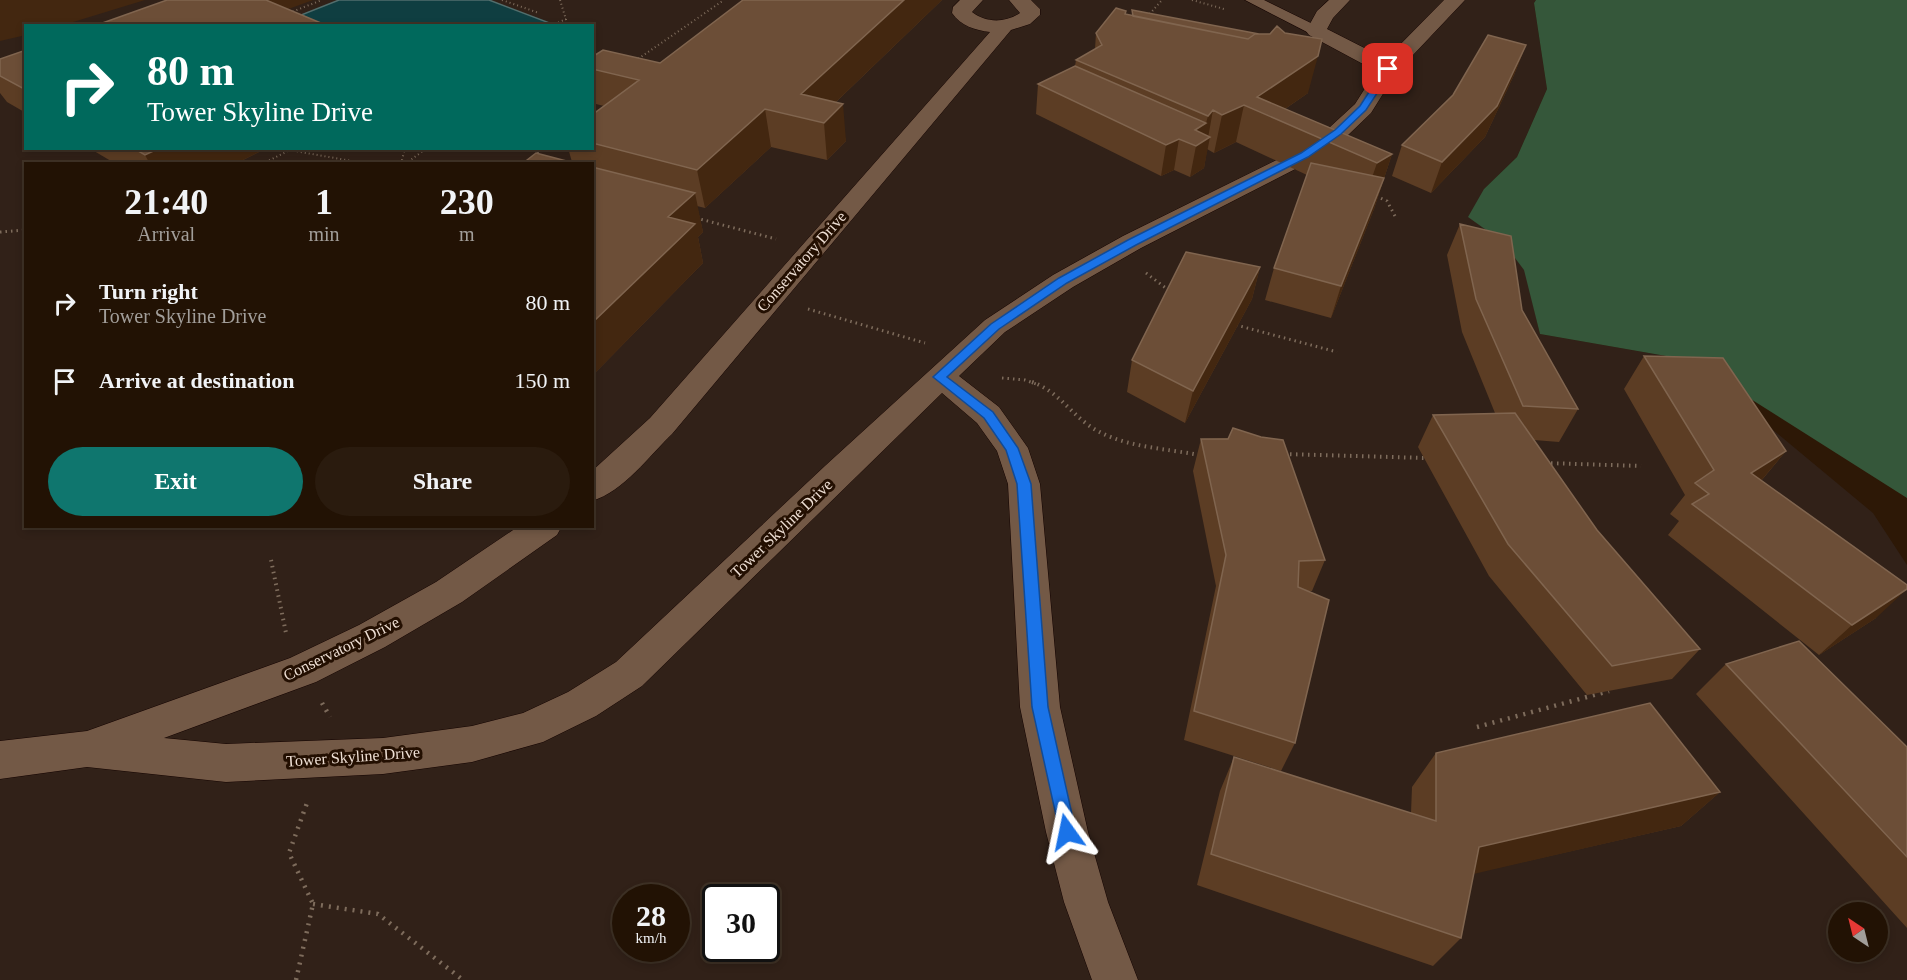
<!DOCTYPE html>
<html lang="en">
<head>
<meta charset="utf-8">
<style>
  body { margin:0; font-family:"Times New Roman",serif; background:#2a1b0e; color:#f1f3f6; height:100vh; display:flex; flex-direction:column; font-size:22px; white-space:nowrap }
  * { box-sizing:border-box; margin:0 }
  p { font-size:20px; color:#a29e9a }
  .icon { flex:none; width:33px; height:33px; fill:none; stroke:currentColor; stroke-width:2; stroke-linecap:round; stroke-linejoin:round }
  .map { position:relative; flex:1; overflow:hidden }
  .drawer { position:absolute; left:24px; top:162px; width:570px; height:366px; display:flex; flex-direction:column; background:#221204; border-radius:0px; box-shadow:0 3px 9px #0003,0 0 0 2px #3f3226 }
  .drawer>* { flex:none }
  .hud { position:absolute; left:24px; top:24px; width:570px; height:126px; border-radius:0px; box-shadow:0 3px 9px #0003,0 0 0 2px #3f3226; background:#00695c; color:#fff; overflow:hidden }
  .needle { width:39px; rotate:325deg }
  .fabs { position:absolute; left:1828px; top:902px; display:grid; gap:12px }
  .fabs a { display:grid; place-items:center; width:60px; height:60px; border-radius:50%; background:#221204; box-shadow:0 3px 9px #0003,0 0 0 2px #3f3226; font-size:30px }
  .speed { position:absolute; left:612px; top:884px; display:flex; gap:12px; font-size:30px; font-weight:700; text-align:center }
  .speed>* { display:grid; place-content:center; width:78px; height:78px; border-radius:50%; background:#221204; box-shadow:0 3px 9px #0003,0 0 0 2px #3f3226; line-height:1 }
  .speed small { font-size:15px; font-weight:400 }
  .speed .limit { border:3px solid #111; border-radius:9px; background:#fff; color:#111 }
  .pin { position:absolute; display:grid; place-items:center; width:51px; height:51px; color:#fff; margin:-26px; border-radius:12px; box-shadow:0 3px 9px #0006 }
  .me { position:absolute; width:66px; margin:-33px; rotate:348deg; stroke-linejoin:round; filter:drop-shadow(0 0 4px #0008) }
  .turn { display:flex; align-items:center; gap:21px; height:126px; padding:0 24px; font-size:27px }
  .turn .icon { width:78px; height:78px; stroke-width:2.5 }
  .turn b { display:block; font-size:42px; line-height:51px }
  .eta { display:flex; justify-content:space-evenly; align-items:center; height:102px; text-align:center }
  .eta b { font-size:36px; font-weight:700; line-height:42px }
  .action { display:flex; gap:12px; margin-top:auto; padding:12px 24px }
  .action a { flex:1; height:69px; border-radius:36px; background:#0f766e; color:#fff; font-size:24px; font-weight:700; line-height:69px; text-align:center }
  .action a+a { background:#2a1b0e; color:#f1f3f6 }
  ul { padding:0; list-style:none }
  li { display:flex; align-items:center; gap:18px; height:78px; padding:0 24px }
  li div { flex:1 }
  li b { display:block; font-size:22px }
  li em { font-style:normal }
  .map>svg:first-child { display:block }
</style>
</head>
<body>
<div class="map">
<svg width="1907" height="980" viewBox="0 0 1907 980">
  <rect width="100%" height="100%" fill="#2d1806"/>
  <path fill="#312118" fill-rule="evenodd" d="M0,0h1536l-2,3 13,86 -30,68 -33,32 19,53 22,28 15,64 149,26 184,153 34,52v415h-1907zM26,26h566v122h-566zM26,164h566v362h-566zM626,897h50v51h-50zM716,897h50v51h-50zM1839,912h39v39h-39z"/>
  <path fill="#35573a" d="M1536,0h371v498l-218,-138 -149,-26 -16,-64 -21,-28 -35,-25 16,-28 33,-32 30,-68 -13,-86z"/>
  <path fill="#0f3e41" stroke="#526e6d" stroke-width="1.5" d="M339,0h150l58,22 -8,4h-215l-23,-11z"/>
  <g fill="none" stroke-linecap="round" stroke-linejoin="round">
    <g stroke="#140300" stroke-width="1">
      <path id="service" d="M1245,0h19l57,28 3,3 -3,3h-10z"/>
    </g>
    <g stroke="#140300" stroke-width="1">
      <path id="minor" d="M960,0h23l-11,12c14,11 33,11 48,1l-11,-13h22l9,9v6l-10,9 -19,6 -339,404c-23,22 -48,57 -80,67v-30l58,-53 340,-386c-15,-2 -29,-6 -38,-19l1,-6z
        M1329,0h21l-17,18 -6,11 59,30 58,-59h21l-69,73 -25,40 -25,24 -33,23 -172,88 -68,39 -68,45 -46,44 40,31 29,41 12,36 20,223 28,125 20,70 30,78h-46l-28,-78 -18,-70 -26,-125 -12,-223 -11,-33 -20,-28 -35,-30 -300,293 -46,30 -53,26 -71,20 -89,12 -157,8 -139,-15 -87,12v-38l87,-10 203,-73 69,-33 77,-43 83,-56h43l-5,9 -95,67 -77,45 -69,35 -152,56 62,6 157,-6 89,-12 51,-13 45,-21 48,-30 210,-197 159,-145 68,-45 70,-39 174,-86 33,-23 25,-23 21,-33 -67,-36 -3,-4 11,-20z"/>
    </g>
    <path stroke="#7e6c5c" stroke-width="2" stroke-dasharray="1 3" stroke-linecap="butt" d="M502,0l37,13
      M560,0l8,26
      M1192,0l32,9
      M289,13l33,-13
      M1147,17l15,-17
      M551,26l15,-7
      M635,61l89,-61
      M289,150l80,14
      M262,164l28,-14
      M401,164l4,-16
      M405,164l22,-16
      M533,164l7,-16"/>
    <path stroke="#7e6c5c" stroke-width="3" stroke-dasharray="1.5 4" stroke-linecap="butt" d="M1376,196l11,5 8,15
      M696,218l80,21
      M0,232l26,-2
      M1146,273l25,19
      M808,309l117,34
      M1236,325l101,27
      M1002,378l23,2 11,4"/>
    <path stroke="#7e6c5c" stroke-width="4" stroke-dasharray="1.5 4.5" stroke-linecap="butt" d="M1032,382c25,9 35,27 55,42 30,23 76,24 112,31
      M1284,454l142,4
      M1545,463l96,3
      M271,560l15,73"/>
    <path stroke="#7e6c5c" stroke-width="4.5" stroke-dasharray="2 6" stroke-linecap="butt" d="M322,703l8,14
      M1477,727l132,-36
      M313,904l65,10 85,66
      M296,980l17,-76 -24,-51 18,-50"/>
    <use href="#service" fill="#735946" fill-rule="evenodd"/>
    <use href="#minor" fill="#735946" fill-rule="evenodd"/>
  </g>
  <path fill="#5c3d24" d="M743,0h199l-106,102 10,39 -19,19 -56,-13 -66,61 -8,-2 6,26 -5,5 5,26 -111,113v-212h-70l50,-2 -4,-14h24v-33l12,-9 -12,-3v-46l68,6z
    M1132,10l176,83 -23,16 107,45 -18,55 -43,109 -66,-18 9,-32 33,-93 -71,-33 -22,11 -7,-4 -3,19 -14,9 -16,-7 -13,6 -125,-62 2,-30 37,-18 1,-6 19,-11 1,-16 29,-19 7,2z
    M1526,45l-12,30 -29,62 -54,56 -39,-17 10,-31z
    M26,50v63l-19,-11 -7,-9v-34z
    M89,148h178l-32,16h-119z
    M1460,224l62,86 56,99 -19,33 -25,-2 63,90 103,119 -28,30 -85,16 -98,-119 -71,-129 15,-32 62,-2 -33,-81 -15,-77z
    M1260,267l-8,32 -67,124 -58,-31 5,-32z
    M1644,356l142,95 -25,30 115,137 -57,37 -151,-120 11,-14 -9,-7 15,-19 -61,-106z
    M1261,437l64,123 -13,31h-4l-13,152 -14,28 -97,-31 32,-154 -23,-115 8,-32z
    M1726,664l181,83v181l-211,-234z
    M1436,753l284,39 -39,34 -207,47 -13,65 -28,28 -236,-81 23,-94 14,-34 177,56 1,-26z"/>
  <path fill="#432710" d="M0,0h145l-85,26h-34v9l-26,6z
    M250,0h63l-60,22z
    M904,0h38l-126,121 -15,-27z
    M1526,45l-12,30 -29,62 -54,56 11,-31z
    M1318,56l-10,37 -35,24 -16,-20z
    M843,104l3,37 -19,19 -3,-37z
    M1244,105l-8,37 -22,11 8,-38z
    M765,109l6,38 -66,61 -8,-38z
    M1213,110l-5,28 2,-1 -6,31 -14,9 6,-31 -1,-16 11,-7 2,-7z
    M1179,139l-5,31 -13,6 5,-31z
    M160,148h107l-32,16h-85l-5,-9z
    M1392,154l-18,55 -43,109 10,-32 23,-85 13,-38z
    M695,193l8,39 -5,5 5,26 -111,113v-53l76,-106z
    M1260,267l-8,32 -67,124 8,-32z
    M1786,451l-27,32 -8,-10z
    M1907,589l-31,29 -57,37 33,-30z
    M1720,792l-39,34 -229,53 27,-32z"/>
  <path fill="#6c4e37" stroke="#80654f" stroke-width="1.5" d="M167,0h99l62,26h-234z
    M743,0h161l-103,94 42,10 -19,19 -59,-14 -68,61 -105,-27v-28l47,-35 -47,-11v-12l11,-7 57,13z
    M1116,8l10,3 -1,3 123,25 7,-5h15l7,-8 8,7 37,6 -4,17 -61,41 135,57 -15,9 -133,-58 -22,10 -9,-5 -5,6 -132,-56 26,-15 -6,-12z
    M1132,10l127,24h-4l-7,5 -115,-23z
    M1488,35l38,10 -29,61 -55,56 -40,-17 51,-50z
    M26,50v40l-26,-14v-17z
    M1075,66l131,57 -11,7 15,7 -14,9 -17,-7 -13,6 -128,-61z
    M133,148h27l-15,7z
    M536,153l42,11h-56z
    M1311,163l73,15 -43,108 -67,-18z
    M592,167l103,26 -27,24 27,7 -103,99z
    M1460,224l51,12 11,74 56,99 -55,-3 -47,-107z
    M1186,252l74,15 -67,124 -61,-31z
    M1644,356l79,2 63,93 -35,22 156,112v4l-55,36 -160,-121 17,-10 -14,-11 19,-13z
    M1515,413l82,117 103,119 -88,17 -104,-122 -75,-129z
    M1233,428l28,9 22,3 42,120 -26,1 -1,26 31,13 -34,143 -101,-32 32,-156 -25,-116h27z
    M1799,641l108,106v110l-181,-193z
    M1650,703l70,89 -241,55 -18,91 -250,-84 23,-97 202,64v-68z"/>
  <path fill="#1a73e8" stroke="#114b97" stroke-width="1.5" d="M1388,66l5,3 -27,41 -25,24 -33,23 -172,88 -69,38 -68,46 -52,48 46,35 25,36 13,36 17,223 28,125 -3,6 -6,2 -6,-2 -29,-131 -15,-223 -11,-34 -22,-32 -51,-41 58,-53 68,-46 69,-38 173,-87 34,-23 25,-24 25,-39z"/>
  <g text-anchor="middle" stroke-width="6" stroke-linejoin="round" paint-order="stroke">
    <g font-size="16" fill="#edded3" stroke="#230f01">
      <text transform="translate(801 261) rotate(-49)" y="6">Conservatory Drive</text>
      <text transform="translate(781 528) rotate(-44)" y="6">Tower Skyline Drive</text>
      <text transform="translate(341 648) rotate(-26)" y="6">Conservatory Drive</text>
      <text transform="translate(353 756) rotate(-4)" y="6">Tower Skyline Drive</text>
    </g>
  </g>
</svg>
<div class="fabs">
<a><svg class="needle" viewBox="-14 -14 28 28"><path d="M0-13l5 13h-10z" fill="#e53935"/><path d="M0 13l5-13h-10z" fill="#a29e9a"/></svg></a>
</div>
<div class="speed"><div>28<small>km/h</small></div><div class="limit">30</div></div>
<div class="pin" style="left:1388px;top:69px;background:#d93025"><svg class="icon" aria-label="arrive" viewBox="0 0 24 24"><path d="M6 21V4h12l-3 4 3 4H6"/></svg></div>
<svg class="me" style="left:1067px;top:832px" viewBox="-20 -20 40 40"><path d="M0-17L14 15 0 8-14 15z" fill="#1a73e8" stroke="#fff" stroke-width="4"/></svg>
<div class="hud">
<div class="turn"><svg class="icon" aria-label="right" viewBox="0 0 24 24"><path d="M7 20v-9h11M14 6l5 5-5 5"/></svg><div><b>80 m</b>Tower Skyline Drive</div></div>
</div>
<section class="drawer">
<div class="eta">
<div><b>21:40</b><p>Arrival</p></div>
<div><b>1</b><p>min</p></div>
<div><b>230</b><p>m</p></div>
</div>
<ul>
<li><svg class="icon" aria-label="right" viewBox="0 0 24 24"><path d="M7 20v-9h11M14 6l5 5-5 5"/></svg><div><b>Turn right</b><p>Tower Skyline Drive</p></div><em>80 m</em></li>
<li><svg class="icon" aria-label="arrive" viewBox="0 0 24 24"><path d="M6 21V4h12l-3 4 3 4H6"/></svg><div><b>Arrive at destination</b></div><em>150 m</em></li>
</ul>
<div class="action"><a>Exit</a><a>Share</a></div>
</section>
</div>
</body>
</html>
